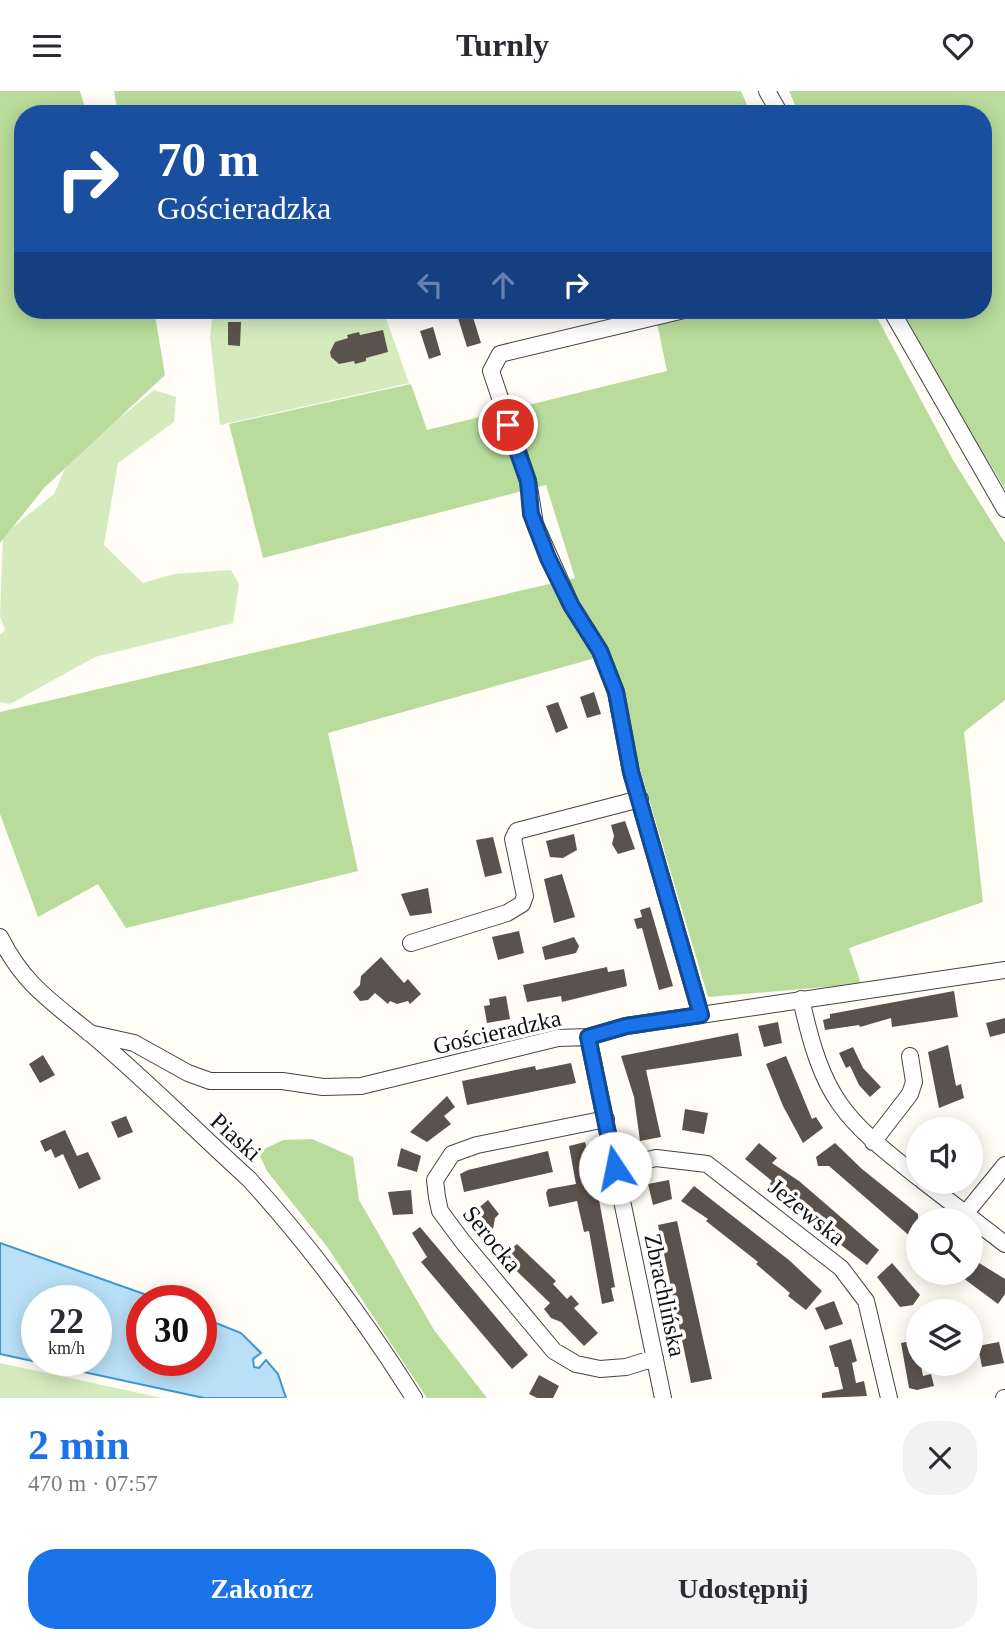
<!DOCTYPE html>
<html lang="pl">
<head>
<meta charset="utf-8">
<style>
  body { margin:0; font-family:"Times New Roman",serif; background:#f2f2f3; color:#2b2b33; height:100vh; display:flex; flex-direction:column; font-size:26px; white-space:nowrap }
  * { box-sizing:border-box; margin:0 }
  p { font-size:23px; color:#7c7c81 }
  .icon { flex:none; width:38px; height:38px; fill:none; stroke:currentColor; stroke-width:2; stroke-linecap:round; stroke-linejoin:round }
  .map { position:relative; height:1307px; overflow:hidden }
  .drawer { display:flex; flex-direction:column; background:#fff; flex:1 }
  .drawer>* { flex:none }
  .hud { position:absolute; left:14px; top:14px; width:978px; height:214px; border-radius:28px; box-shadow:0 4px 18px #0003; background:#1a4fa0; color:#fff; overflow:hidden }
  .buttons { position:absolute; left:906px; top:1026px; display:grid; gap:14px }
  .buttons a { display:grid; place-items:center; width:77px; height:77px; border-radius:50%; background:#fff; box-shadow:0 4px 18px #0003; font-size:35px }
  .speed { position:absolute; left:21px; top:1194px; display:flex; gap:14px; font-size:35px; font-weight:700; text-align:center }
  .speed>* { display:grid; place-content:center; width:91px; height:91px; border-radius:50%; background:#fff; box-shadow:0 4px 18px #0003; line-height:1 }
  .speed small { font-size:18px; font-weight:400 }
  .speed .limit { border:10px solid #d22; background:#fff; color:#111 }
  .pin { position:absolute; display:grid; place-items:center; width:60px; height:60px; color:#fff; margin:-30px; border:4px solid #fff; border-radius:50%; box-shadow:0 2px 7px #0007 }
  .me { position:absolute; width:77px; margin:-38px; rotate:349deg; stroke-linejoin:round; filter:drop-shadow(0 0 5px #0008) }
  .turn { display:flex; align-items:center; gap:24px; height:147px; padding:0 28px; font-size:32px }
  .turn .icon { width:91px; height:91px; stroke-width:2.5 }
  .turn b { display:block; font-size:49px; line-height:60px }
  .lanes { display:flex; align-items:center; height:66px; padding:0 28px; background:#0003; justify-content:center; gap:35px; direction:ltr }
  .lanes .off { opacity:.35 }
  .round { display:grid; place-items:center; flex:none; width:74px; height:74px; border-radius:28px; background:#f2f2f3 }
  .headline { display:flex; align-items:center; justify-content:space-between; height:119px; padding:0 28px }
  h1 { font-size:42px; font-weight:700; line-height:52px; color:#1a73e8 }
  .button { display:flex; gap:14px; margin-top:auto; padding:14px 28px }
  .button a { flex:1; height:80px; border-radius:28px; background:#1a73e8; color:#fff; font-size:28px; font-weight:700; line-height:80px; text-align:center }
  .button a+a { background:#f2f2f3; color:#2b2b33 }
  header { display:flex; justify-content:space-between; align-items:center; height:91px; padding:0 28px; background:#fff; font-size:32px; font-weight:700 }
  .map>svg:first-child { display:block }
</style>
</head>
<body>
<header><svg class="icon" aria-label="menu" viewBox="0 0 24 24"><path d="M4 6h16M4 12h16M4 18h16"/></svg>Turnly<svg class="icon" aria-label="heart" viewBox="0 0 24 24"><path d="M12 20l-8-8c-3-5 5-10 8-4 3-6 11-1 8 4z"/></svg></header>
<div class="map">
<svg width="1005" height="1307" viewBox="0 0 1005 1307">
  <rect width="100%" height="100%" fill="#fffdf5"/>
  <path fill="#d5ebbd" d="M213,219h179l-8,3 25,70 -189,42 -10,-88z
    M154,299l22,7 -2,25 -56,41 -14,82 39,38 31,-9 57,-4 8,14 -6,39 -138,34 -85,47 -10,-2v-67l5,-5 -5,-14 3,-81 51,-41 24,-55 44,-23z
    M0,1272l153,33 10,2h-163z"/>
  <path fill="#b9dc9c" d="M0,0h80l7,23h-64v196h131l11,65 -121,113 -44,55z
    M114,0h627l10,23h-633z
    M789,0h216v398l-108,-179h87v-196h-185z
    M699,219h174l80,150 52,83v157l-41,32 19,170 -134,46 12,36 -153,13 -102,-342 -278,78 30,138 -232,57 -28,-44 -60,33 -38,-103v-102l575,-134 -29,-93 -283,73 -34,-134 182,-40 16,46 240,-59 -11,-53z
    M312,1048l41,18 6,43 75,130 53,68h-60l-99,-150 -61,-77 -9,-19 25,-12z"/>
  <path fill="#b9e0f7" stroke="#3f96cf" stroke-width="2" fill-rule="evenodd" d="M0,1152l161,57h-19v60h59v-43l40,16 20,20 -8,6 1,8 5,1 7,-8 12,14 8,24h-82l-204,-44zM37,1209h59v60h-59z"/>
  <path fill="#5a524d" d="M472,223l9,29 -14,4 -9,-29z
    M228,231h13l-1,24 -12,-1z
    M433,236l8,28 -12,4 -9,-28z
    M383,239l5,22 -22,6v3l-11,3 -1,-3 -15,3 -8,-7 -1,-5 5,-10 13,-4 -1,-3 12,-3 1,3z
    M594,601l7,22 -14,4 -7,-21z
    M558,611l10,26 -12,5 -10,-27z
    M625,730l10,28 -17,5 -6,-10 2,-8 -3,-11z
    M574,743l3,16 -14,8 -13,-1 -4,-16z
    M493,746l9,36 -17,4 -9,-37z
    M562,783l13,43 -21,6 -10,-44z
    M428,797l4,25 -22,3 -9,-22z
    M650,816l23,79 -14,4 -17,-62 -5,1 -3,-10 8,-2 -2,-7z
    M519,840l5,22 -26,7 -6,-23z
    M574,846l5,9 -3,7 -31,7 -3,-13z
    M381,866l23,26 4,-4 13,15 -11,10 -2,-3 -11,3 -7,-3 -2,3 -13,-11 -7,7 -8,1 -7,-9 7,-7 1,-9z
    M607,876l1,5 16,-3 3,17 -65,16 -1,-6 -34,6 -4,-17z
    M954,900l4,26 -66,10 -1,-9 -31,9 -1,-2 -34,5 -2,-10 7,-2v-4z
    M506,905l4,23 -23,4 -3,-17 6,-1 -1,-6z
    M1005,927v15l-15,4 -4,-14z
    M778,931l4,21 -18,4 -6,-21z
    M738,942l4,23 -96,14 15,67 -21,4 -6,-44 -13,-41z
    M948,954l8,41 5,-2 3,14 -25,10 -11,-56z
    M853,956l10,21 18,19 -11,10 -11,-12 -9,-19 -4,2 -7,-15z
    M43,964l12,20 -15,8 -11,-19z
    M786,965l26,63 4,-2 7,11 -20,15 -20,-37 -17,-42z
    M571,972l5,20 -109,22 -5,-24 73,-15 1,4z
    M447,1005l8,11 -11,9 7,8 -24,18 -17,-10z
    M685,1018l23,4 -4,21 -22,-4z
    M126,1025l7,16 -15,6 -7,-16z
    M65,1039l12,26 11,-4 13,27 -22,10 -16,-35 -8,4 -4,-9 -6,3 -5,-11z
    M585,1051l12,47 18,98 -4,1 3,13 -12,3 -13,-73 -5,1 -7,-31 -28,6 -3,-14 2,-4 28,-5 -7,-38z
    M759,1052l18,15 -5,5 27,18 80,69 -12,15 -44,-34 2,-3 -18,-15 -38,-28 3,-4 -27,-22z
    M835,1052l27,26 56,45 1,30 -90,-78h-11l-2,-9z
    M401,1057l20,8 -4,16 -20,-6z
    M548,1060l5,21 -89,20 -4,-18 8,-4z
    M669,1089l3,19 -19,6 -5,-21z
    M694,1095l95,74 33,31 -16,19 -18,-14 2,-3 -34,-29 2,-2 -52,-41 2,-2 -27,-18z
    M411,1099l2,24 -20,1 -5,-23z
    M488,1109l11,14 -4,4 -2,11 -5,-5 -6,5 -12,-14z
    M677,1130l35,158 -21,4 -33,-158z
    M420,1136l108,128 -16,14 -91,-107 6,-5 -15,-24z
    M517,1153l39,37 -3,3 14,15 4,-4 8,9 -5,4 24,25 -14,13 -23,-24 -10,-4 -7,-9 6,-6 -48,-46z
    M971,1167l34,21v15l-7,10 -43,-32h16z
    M892,1172l28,32 -7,10 -13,2 -23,-30z
    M834,1210l9,23 -18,6 -10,-22z
    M851,1248l6,22 -5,2 4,20 8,-2 3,15 -45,2v-5l21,-4 -5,-22h-3l-6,-21z
    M916,1249l7,36 8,-2 3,12 -17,4 -8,-2 -8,-45z
    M999,1251l5,21 -22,4 -4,-21z
    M539,1284l20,11 -6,12h-16l-8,-4z"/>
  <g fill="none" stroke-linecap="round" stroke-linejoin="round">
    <g stroke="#444" stroke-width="18">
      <path id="minor" d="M767,0l13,23
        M684,219l-184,44 -9,17 37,110 7,43 36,81 29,46 16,41 15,80 70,243
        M891,219l114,199
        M0,846c24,48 51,64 91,97 54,45 105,97 158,145 62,68 116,141 165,219
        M411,852l96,-30 15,-9 3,-8 -12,-57 4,-8 123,-32
        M801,908c22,99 40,118 118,179
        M89,942l45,10 54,30 22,8h72l41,6 38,-1 197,-48 30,-1 38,-11 379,-56
        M588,946l75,361
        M606,1028l-129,26 -25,9 -17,26 2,17 3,14 23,31 91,109 22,13 24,5 26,-2 29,-9
        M873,1051l37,-48 4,-12 -4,-26
        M615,1077l41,-10 51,6 134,104 25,33 23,97
        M923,1090l82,63
        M965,1123l40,-49
        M1004,1307h1"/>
    </g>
    <use href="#minor" stroke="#fff" stroke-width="16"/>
  </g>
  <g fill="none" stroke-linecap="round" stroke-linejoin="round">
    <g stroke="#114b97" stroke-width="18">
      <path id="route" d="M508,334l20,56 3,33 17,44 23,47 29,46 16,41 15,80 70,243 -75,11 -38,11 27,131"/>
    </g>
    <use href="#route" stroke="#1a73e8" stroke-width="12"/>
  </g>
  <g text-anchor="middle" stroke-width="7" stroke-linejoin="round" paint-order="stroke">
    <g font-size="24" fill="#111" stroke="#fff">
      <text transform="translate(497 941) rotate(-13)" y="8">Gościeradzka</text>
      <text transform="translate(236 1046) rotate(42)" y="8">Piaski</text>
      <text transform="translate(807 1121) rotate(39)" y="8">Jeżewska</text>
      <text transform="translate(492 1148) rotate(51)" y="8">Serocka</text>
      <text transform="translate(665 1204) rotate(78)" y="8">Zbrachlińska</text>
    </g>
  </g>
</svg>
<div class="buttons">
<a><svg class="icon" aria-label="sound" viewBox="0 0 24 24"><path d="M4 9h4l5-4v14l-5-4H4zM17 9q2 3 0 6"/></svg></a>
<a><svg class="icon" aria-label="search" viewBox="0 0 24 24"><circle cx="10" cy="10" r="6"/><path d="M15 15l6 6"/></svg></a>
<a><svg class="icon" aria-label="layers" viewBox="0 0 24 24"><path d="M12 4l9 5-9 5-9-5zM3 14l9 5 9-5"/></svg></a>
</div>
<div class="speed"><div>22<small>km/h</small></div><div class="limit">30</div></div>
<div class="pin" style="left:508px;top:334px;background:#d93025"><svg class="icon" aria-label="arrive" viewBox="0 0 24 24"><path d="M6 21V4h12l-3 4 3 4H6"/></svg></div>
<svg class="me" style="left:615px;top:1077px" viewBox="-20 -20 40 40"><circle r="19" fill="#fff"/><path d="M0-13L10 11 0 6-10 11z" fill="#1a73e8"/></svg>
<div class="hud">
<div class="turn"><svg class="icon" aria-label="right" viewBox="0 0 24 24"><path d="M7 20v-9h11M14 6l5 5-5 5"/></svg><div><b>70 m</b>Gościeradzka</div></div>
<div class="lanes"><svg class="icon off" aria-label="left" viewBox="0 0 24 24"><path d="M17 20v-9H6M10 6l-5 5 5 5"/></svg><svg class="icon off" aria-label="ahead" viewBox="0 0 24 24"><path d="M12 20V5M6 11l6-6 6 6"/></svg><svg class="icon" aria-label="right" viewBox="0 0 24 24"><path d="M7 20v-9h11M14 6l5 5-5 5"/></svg></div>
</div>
</div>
<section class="drawer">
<div class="headline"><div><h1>2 min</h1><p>470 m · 07:57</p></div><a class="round"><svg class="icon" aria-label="close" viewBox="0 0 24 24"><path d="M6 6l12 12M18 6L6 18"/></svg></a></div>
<div class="button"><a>Zakończ</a><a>Udostępnij</a></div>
</section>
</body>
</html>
